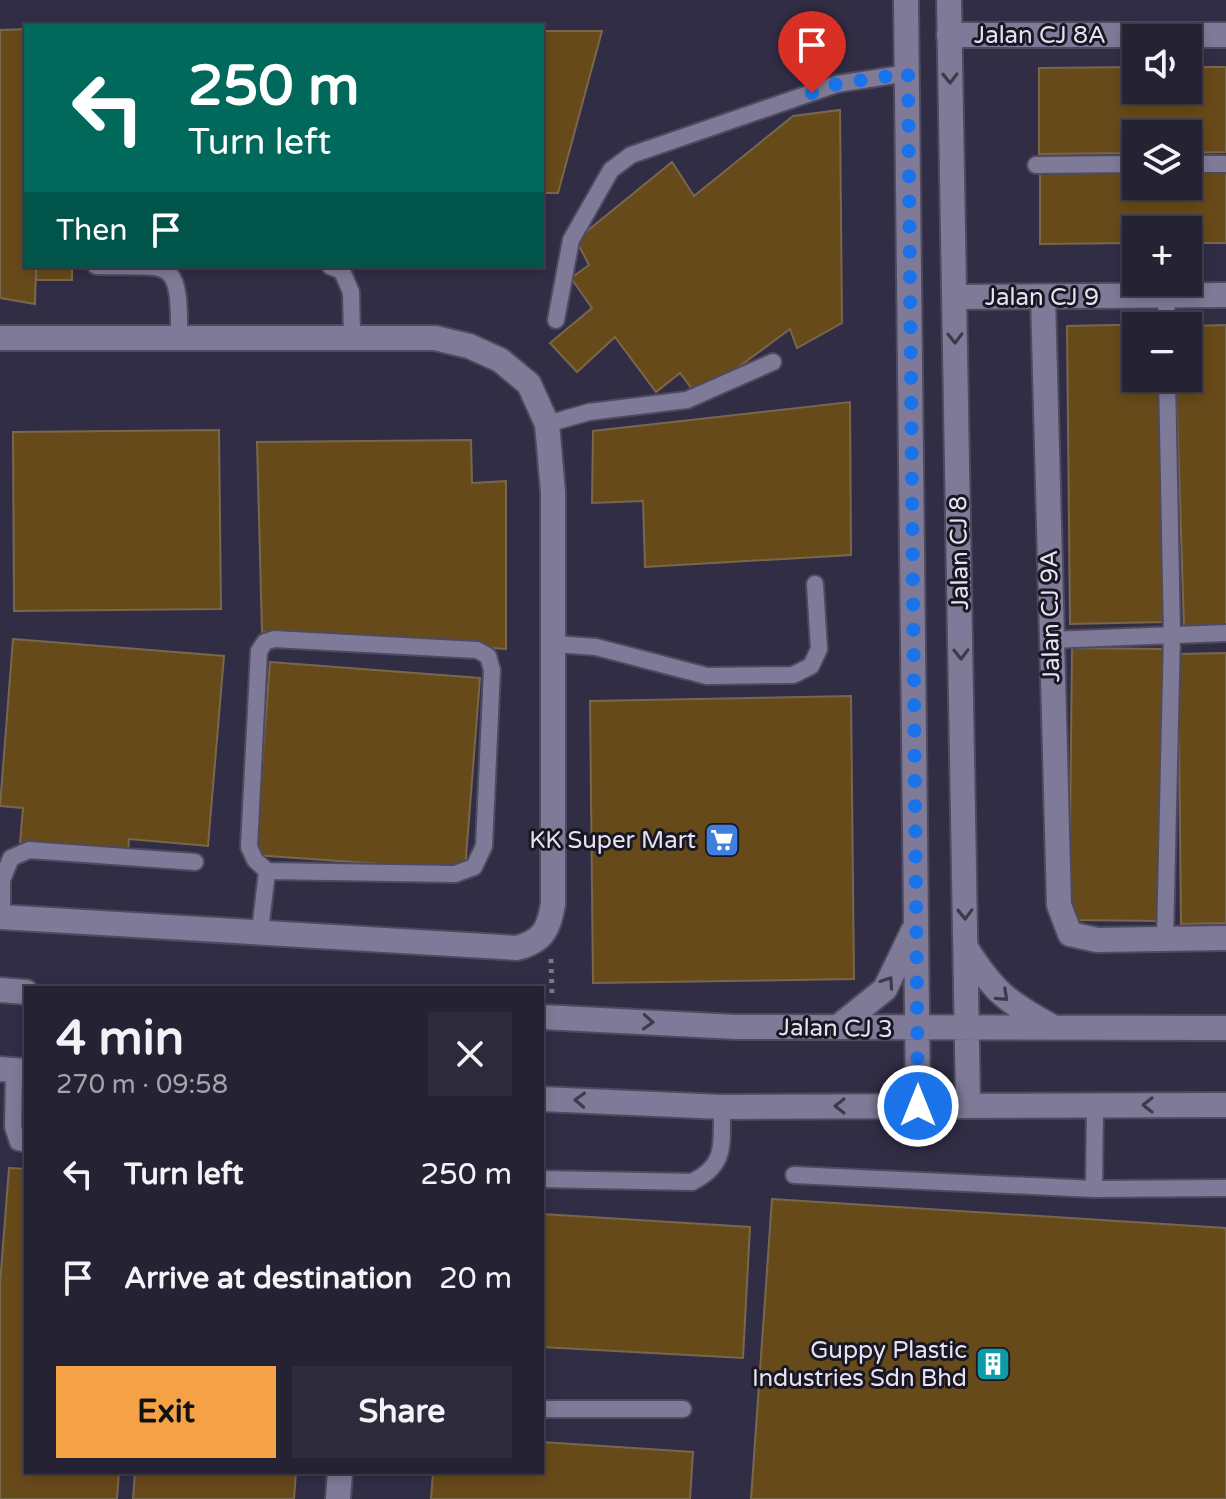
<!DOCTYPE html>
<html lang="en">
<head>
<meta charset="utf-8">
<style>
  body { margin:0; font-family:"Varela Round",sans-serif; background:#2d2a3c; color:#f1f3f6; height:100vh; display:flex; flex-direction:column; font-size:30px; white-space:nowrap }
  * { box-sizing:border-box; margin:0 }
  p { font-size:26px; color:#a3a4ac }
  .icon { flex:none; width:44px; height:44px; fill:none; stroke:currentColor; stroke-width:2; stroke-linecap:round; stroke-linejoin:round }
  .map { position:relative; flex:1; overflow:hidden }
  .panel { position:absolute; left:24px; top:986px; width:520px; height:488px; display:flex; flex-direction:column; background:#252234; border-radius:0px; box-shadow:0 4px 12px #0003,0 0 0 2px #423f4f }
  .panel>* { flex:none }
  .guide { position:absolute; left:24px; top:24px; width:520px; height:244px; border-radius:0px; box-shadow:0 4px 12px #0003,0 0 0 2px #423f4f; background:#00695c; color:#fff; overflow:hidden }
  .buttons { position:absolute; left:1122px; top:24px; display:grid; gap:16px }
  .buttons a { display:grid; place-items:center; width:80px; height:80px; border-radius:0px; background:#252234; box-shadow:0 4px 12px #0003,0 0 0 2px #423f4f; font-size:40px }
  .pin { position:absolute; display:grid; place-items:center; width:68px; height:68px; color:#fff; margin:-82px -34px; border-radius:50% 50% 50% 0; rotate:-45deg; box-shadow:0 0 8px #0007 }
  .pin .icon { rotate:45deg }
  .me { position:absolute; width:88px; margin:-44px; rotate:0deg; stroke-linejoin:round; filter:drop-shadow(0 0 6px #0008) }
  .turn { display:flex; align-items:center; gap:28px; height:168px; padding:0 32px; font-size:36px }
  .turn .icon { width:104px; height:104px; stroke-width:2.5 }
  .turn b { display:block; font-size:56px; line-height:68px }
  .then { display:flex; align-items:center; height:76px; padding:0 32px; background:#0003; gap:16px; font-size:30px }
  .round { display:grid; place-items:center; flex:none; width:84px; height:84px; border-radius:0px; background:#2d2a3c }
  .overview { display:flex; align-items:center; justify-content:space-between; height:136px; padding:0 32px }
  h1 { font-size:48px; font-weight:800; line-height:60px }
  .primary-button { display:flex; gap:16px; margin-top:auto; padding:16px 32px }
  .primary-button a { flex:1; height:92px; border-radius:0px; background:#f5a246; color:#111; font-size:32px; font-weight:800; line-height:92px; text-align:center }
  .primary-button a+a { background:#2d2a3c; color:#f1f3f6 }
  ul { padding:0; list-style:none }
  li { display:flex; align-items:center; gap:24px; height:104px; padding:0 32px }
  li div { flex:1 }
  li b { display:block; font-size:30px }
  li em { font-style:normal }
  .map>svg:first-child { display:block }
</style>
</head>
<body>
<div class="map">
<svg width="1226" height="1499" viewBox="0 0 1226 1499">
  <rect width="100%" height="100%" fill="#312d45"/>
  <path fill="#674a1a" stroke="#78674d" stroke-width="2" d="M26,29v237h10l-1,38 -35,-6v-268z
    M542,31h60l-44,162h-16z
    M1136,67v23h52v-23h38v85l-38,1v-19h-52v19l-97,1v-86z
    M840,110l2,213 -45,25 -7,-19 -92,68 -18,-24 -24,19 -41,-55 -38,35 -27,-29 42,-35 -21,-30 18,-13 -13,-25 96,-78 22,34 99,-80z
    M1136,172v14h52v-14h38v71h-38v-13h-52v13l-96,1v-71z
    M36,266h36v14h-36z
    M1162,324l-26,2v52h26l2,244 -94,2 -3,-298z
    M1226,325v300l-42,2 -8,-249h12v-52z
    M850,402l1,153 -206,12 -2,-66 -51,2 1,-72z
    M219,430l2,179 -207,2 -1,-179z
    M471,440l1,43 34,-2v168l-244,-17 -5,-190z
    M13,639l211,17 -16,190 -79,-7 -1,12 -108,-8 3,-35 -23,-2z
    M1072,648l94,1 -3,272 -94,-1z
    M1226,653v270l-45,1 -3,-270z
    M270,662l210,16 -15,192 -210,-15z
    M851,696l3,283 -261,4 -3,-282z
    M9,1168l17,1v303h93l-2,27h-117v-215z
    M772,1199l454,29v271h-475z
    M542,1214l208,13 -7,131 -201,-11z
    M542,1442l151,10 -3,47h-259l2,-27h109z
    M135,1472h161l-2,27h-161z"/>
  <g fill="none" stroke-linecap="round" stroke-linejoin="round">
    <g stroke="#4e4a5f" stroke-width="20">
      <path id="lane" d="M1188,164h38
        M1036,165l100,-1
        M96,266c75,2 84,-12 83,71
        M330,266l12,5 9,21 1,44
        M1166,296l1,30
        M556,320l15,-80 40,-70 20,-15 206,-71 71,-11
        M547,424l42,-12 98,-12 86,-38
        M1050,640l176,-7
        M555,644l41,3 111,29 86,-1 18,-9 8,-17 -4,-65
        M2,917v-37l9,-22 18,-8 166,12
        M260,931l7,-60 -12,-11 -6,-13 10,-196 6,-9 9,-3 203,11 11,6 4,14 -8,176 -10,21 -19,7 -188,-3
        M1165,939l7,-305 -5,-256
        M14,1070l-1,57 5,15 8,2
        M794,1175l300,14 1,-85
        M542,1179l150,3c36,-18 29,-39 30,-75
        M1094,1189l132,-1
        M542,1409h141"/>
    </g>
    <g stroke="#4e4a5f" stroke-width="28">
      <path id="street" d="M949,35h277
        M955,297l271,-2
        M1043,297l16,608 11,29 27,6 129,-2
        M0,338h435l34,8 31,14 29,24 18,40 6,68v412c-4,25 -10,37 -36,44l-517,-31
        M338,1499l2,-27"/>
    </g>
    <g stroke="#4e4a5f" stroke-width="28">
      <path id="secondary" d="M906,0l12,1106
        M949,0l19,1105
        M966,948c27,43 41,54 85,78
        M0,990l26,2
        M542,1017l194,10 490,1
        M838,1027l47,-38 28,-58
        M0,1069l26,2
        M542,1099l180,8 504,-2"/>
    </g>
    <path stroke="#79768b" stroke-width="5" stroke-dasharray="4 6" stroke-linecap="butt" d="M551,959l1,34"/>
    <use href="#lane" stroke="#7f7a97" stroke-width="16"/>
    <use href="#street" stroke="#7f7a97" stroke-width="24"/>
    <use href="#secondary" stroke="#7f7a97" stroke-width="24"/>
  </g>
  <defs><path id="oneway-chevron" d="M-2-3.5L2.5 0L-2 3.5" fill="none" stroke-width="1.6" stroke-linecap="round" stroke-linejoin="round" transform="scale(2)"/></defs>
  <g stroke="#3d3a4b">
    <use href="#oneway-chevron" transform="translate(950 78) rotate(89)"/>
    <use href="#oneway-chevron" transform="translate(955 338) rotate(89)"/>
    <use href="#oneway-chevron" transform="translate(961 654) rotate(89)"/>
    <use href="#oneway-chevron" transform="translate(965 914) rotate(89)"/>
    <use href="#oneway-chevron" transform="translate(888 982) rotate(-56)"/>
    <use href="#oneway-chevron" transform="translate(1003 996) rotate(43)"/>
    <use href="#oneway-chevron" transform="translate(648 1022) rotate(3)"/>
    <use href="#oneway-chevron" transform="translate(580 1100) rotate(-177)"/>
    <use href="#oneway-chevron" transform="translate(1148 1105) rotate(-180)"/>
    <use href="#oneway-chevron" transform="translate(840 1106) rotate(180)"/>
  </g>
  <g fill="none" stroke-linecap="round" stroke-linejoin="round">
    <path stroke="#1a73e8" stroke-width="14" stroke-dasharray="0 25.2" d="M812,93l25,-9 71,-11 10,1033"/>
  </g>
  <defs>
    <g id="supermarket-square" transform="scale(1.8)"><rect x="-9" y="-9" width="18" height="18" rx="4" fill="#3f7fe0" stroke="#191722"/><path d="M-6-5.5h2.5l.6 2H6L4.5 2H-2.5L-4.4-4H-6ZM-1.5 3.2a1.3 1.3 0 1 0 .1 0ZM3 3.2a1.3 1.3 0 1 0 .1 0Z" fill="#fff"/></g>
    <g id="building-square" transform="scale(1.8)"><rect x="-9" y="-9" width="18" height="18" rx="4" fill="#0f9aa8" stroke="#191722"/><path d="M-4-6H4V6H1V3H-1V6H-4ZM-2.5-4.3h1.7v1.8h-1.7ZM.8-4.3h1.7v1.8H.8ZM-2.5-1h1.7V.8h-1.7ZM.8-1h1.7V.8H.8Z" fill="#fff"/></g>
  </defs>
  <g fill-rule="evenodd">
    <use href="#supermarket-square" x="722" y="840"/>
    <use href="#building-square" x="993" y="1364"/>
  </g>
  <g text-anchor="middle" stroke-width="6" stroke-linejoin="round" paint-order="stroke">
    <g font-size="24" fill="#e5e3f3" stroke="#191722">
      <text x="1040" y="43">Jalan CJ 8A</text>
      <text x="1042" y="305">Jalan CJ 9</text>
      <text transform="translate(959 553) rotate(-91)" y="8">Jalan CJ 8</text>
      <text transform="translate(1050 616) rotate(-91)" y="8">Jalan CJ 9A</text>
      <text transform="translate(836 1028) rotate(1)" y="8">Jalan CJ 3</text>
    </g>
    <g font-size="24" fill="#e5e3f3" stroke="#191722" text-anchor="end">
      <text x="696" y="848">KK Super Mart</text>
      <text x="967" y="1358">Guppy Plastic<tspan x="967" dy="28">Industries Sdn Bhd</tspan></text>
    </g>
  </g>
</svg>
<div class="buttons">
<a><svg class="icon" aria-label="sound" viewBox="0 0 24 24"><path d="M4 9h4l5-4v14l-5-4H4zM17 9q2 3 0 6"/></svg></a>
<a><svg class="icon" aria-label="layers" viewBox="0 0 24 24"><path d="M12 4l9 5-9 5-9-5zM3 14l9 5 9-5"/></svg></a>
<a>+</a>
<a>−</a>
</div>
<div class="pin" style="left:812px;top:93px;background:#d93025"><svg class="icon" aria-label="arrive" viewBox="0 0 24 24"><path d="M6 21V4h12l-3 4 3 4H6"/></svg></div>
<svg class="me" style="left:918px;top:1106px" viewBox="-20 -20 40 40"><circle r="17" fill="#1a73e8" stroke="#fff" stroke-width="3"/><path d="M0-11L8 9 0 5-8 9z" fill="#fff"/></svg>
<div class="guide">
<div class="turn"><svg class="icon" aria-label="left" viewBox="0 0 24 24"><path d="M17 20v-9H6M10 6l-5 5 5 5"/></svg><div><b>250 m</b>Turn left</div></div>
<div class="then">Then<svg class="icon" aria-label="arrive" viewBox="0 0 24 24"><path d="M6 21V4h12l-3 4 3 4H6"/></svg></div>
</div>
<section class="panel">
<div class="overview"><div><h1>4 min</h1><p>270 m · 09:58</p></div><a class="round"><svg class="icon" aria-label="close" viewBox="0 0 24 24"><path d="M6 6l12 12M18 6L6 18"/></svg></a></div>
<ul>
<li><svg class="icon" aria-label="left" viewBox="0 0 24 24"><path d="M17 20v-9H6M10 6l-5 5 5 5"/></svg><div><b>Turn left</b></div><em>250 m</em></li>
<li><svg class="icon" aria-label="arrive" viewBox="0 0 24 24"><path d="M6 21V4h12l-3 4 3 4H6"/></svg><div><b>Arrive at destination</b></div><em>20 m</em></li>
</ul>
<div class="primary-button"><a>Exit</a><a>Share</a></div>
</section>
</div>
</body>
</html>
